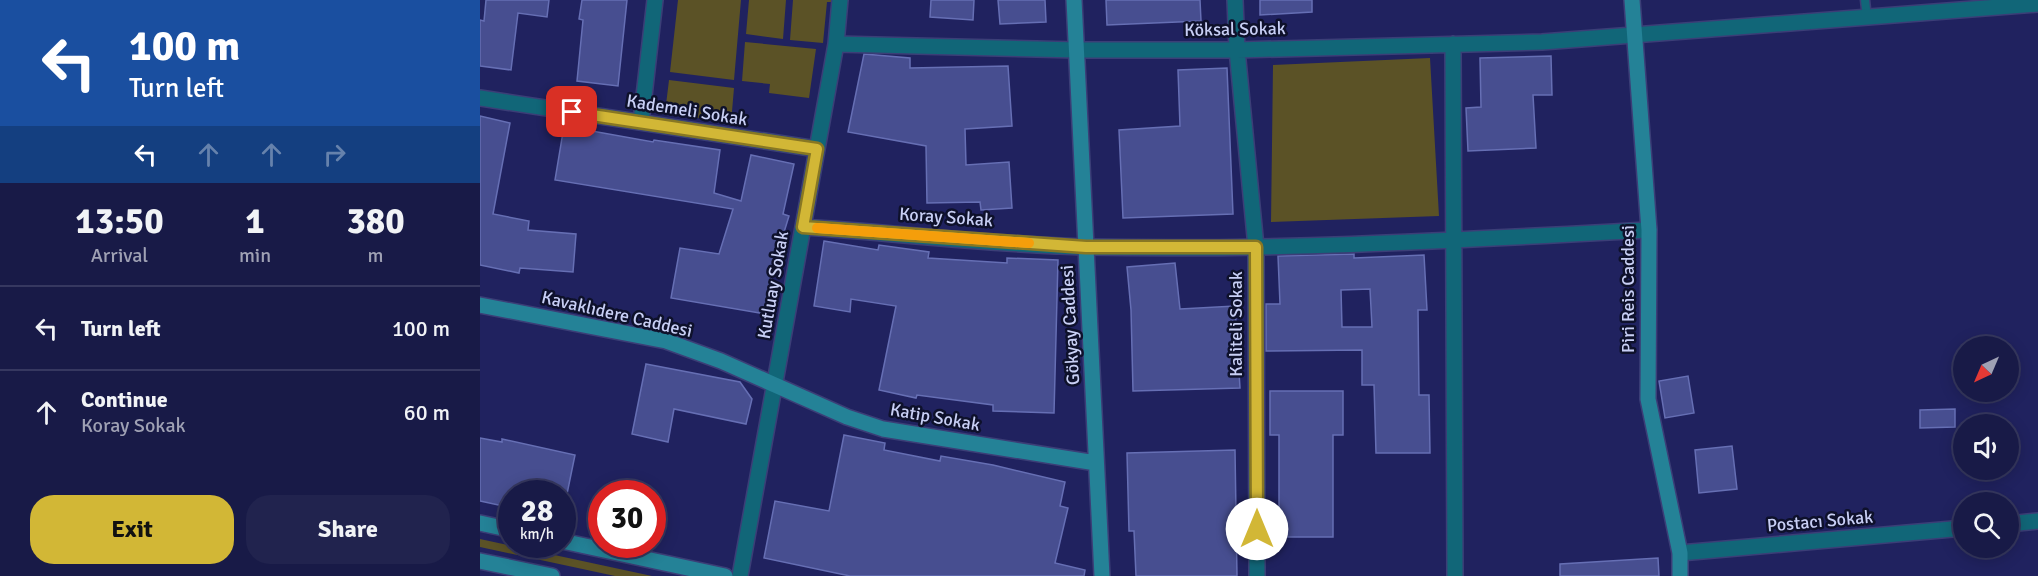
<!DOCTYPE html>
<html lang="en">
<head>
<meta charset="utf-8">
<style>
  body { margin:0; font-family:Signika,sans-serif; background:#21234e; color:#f1f3f6; height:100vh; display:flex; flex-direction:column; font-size:22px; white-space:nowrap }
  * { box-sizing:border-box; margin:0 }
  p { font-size:20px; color:#9fa1b4 }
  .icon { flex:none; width:33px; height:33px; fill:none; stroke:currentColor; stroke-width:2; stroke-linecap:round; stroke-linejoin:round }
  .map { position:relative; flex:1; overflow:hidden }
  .drawer { display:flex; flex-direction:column; background:#181a47; width:480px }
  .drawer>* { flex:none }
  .guide { background:#1a4fa0; color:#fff; overflow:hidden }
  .needle { width:39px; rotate:224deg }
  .controls { position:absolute; left:1473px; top:336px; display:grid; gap:12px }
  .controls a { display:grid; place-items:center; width:66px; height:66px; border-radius:50%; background:#181a47; box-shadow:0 3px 15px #0003,0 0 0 2px #363860; font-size:30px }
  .speed { position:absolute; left:18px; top:480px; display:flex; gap:12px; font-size:30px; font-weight:700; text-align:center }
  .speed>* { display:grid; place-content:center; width:78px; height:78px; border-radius:50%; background:#181a47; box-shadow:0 3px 15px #0003,0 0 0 2px #363860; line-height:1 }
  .speed small { font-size:15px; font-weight:400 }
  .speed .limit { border:9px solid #d22; background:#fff; color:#111 }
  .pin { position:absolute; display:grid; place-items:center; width:51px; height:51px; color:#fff; margin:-26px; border-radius:12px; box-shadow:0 3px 9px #0006 }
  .me { position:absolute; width:66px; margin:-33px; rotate:0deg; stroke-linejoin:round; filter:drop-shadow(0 0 4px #0008) }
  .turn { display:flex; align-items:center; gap:21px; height:126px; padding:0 30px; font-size:27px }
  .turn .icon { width:78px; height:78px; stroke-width:2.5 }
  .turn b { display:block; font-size:42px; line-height:51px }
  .lanes { display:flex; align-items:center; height:57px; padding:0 30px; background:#0003; justify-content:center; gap:30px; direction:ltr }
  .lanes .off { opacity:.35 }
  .eta { display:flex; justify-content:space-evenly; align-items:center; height:102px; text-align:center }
  .eta b { font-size:36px; font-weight:800; line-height:42px }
  .primary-button { display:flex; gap:12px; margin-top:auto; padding:12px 30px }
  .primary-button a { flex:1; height:69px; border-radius:24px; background:#d2b736; color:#111; font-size:24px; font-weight:800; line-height:69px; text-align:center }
  .primary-button a+a { background:#21234e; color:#f1f3f6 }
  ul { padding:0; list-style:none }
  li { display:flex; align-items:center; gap:18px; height:84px; padding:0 30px; border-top:2px solid #363860 }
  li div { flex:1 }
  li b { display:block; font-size:22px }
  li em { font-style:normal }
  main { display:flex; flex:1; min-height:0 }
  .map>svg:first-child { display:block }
</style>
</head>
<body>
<main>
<section class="drawer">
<div class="guide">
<div class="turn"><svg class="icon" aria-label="left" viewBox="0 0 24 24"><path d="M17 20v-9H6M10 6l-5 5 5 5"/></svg><div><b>100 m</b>Turn left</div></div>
<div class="lanes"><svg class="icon" aria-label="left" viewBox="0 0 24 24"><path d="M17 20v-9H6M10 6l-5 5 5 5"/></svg><svg class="icon off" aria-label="ahead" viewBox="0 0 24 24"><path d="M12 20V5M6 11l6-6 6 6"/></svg><svg class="icon off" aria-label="ahead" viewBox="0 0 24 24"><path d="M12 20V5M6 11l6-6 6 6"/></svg><svg class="icon off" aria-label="right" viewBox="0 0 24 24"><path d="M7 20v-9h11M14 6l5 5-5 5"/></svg></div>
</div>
<div class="eta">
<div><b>13:50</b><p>Arrival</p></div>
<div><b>1</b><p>min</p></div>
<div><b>380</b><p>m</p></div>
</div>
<ul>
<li><svg class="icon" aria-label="left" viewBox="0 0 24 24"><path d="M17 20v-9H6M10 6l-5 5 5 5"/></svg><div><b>Turn left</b></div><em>100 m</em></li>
<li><svg class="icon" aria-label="ahead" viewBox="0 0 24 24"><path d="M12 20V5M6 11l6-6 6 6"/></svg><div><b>Continue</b><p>Koray Sokak</p></div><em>60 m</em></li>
</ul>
<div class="primary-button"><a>Exit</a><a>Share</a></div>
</section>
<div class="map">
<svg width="1558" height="576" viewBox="0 0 1558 576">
  <rect width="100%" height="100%" fill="#20225f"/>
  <path fill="#5b5226" d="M198,0h63l-7,80 -64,-8z
    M269,0h37l-3,39 -37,-5z
    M313,0h41v2h-7l-4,41 -33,-3z
    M265,42l71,7 -7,49 -40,-5 1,-9 -28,-3z
    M950,58l9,158 -168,6 2,-157z
    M189,80l65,8 -3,35 -66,-10z
    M0,539l172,37h-37l-135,-29z"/>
  <path fill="#474e90" stroke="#666fb4" stroke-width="1.5" fill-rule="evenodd" d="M6,0h63l-2,17 -29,-4 -7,57 -31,-4v-46l4,1z
    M102,0h45l-9,86 -41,-5 6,-61 -4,-1z
    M451,0h43l-1,20 -43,-3z
    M518,0h47l1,22 -46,2z
    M626,0h94l1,21 -94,4z
    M780,0h52v12l-52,3z
    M384,54l46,4v10l98,-2 4,60 -47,3 1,36 43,-3 3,46 -31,2 -1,-8 -53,1 -1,-57 -78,-14z
    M1071,56l1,39h-19l3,53 -68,3 -2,-43 15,-1 -1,-49z
    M747,68l6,146 -110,4 -4,-88 61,-4 -2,-56z
    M0,116l30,7 -17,91 36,7 -1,9 48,4 -3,38 -53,-4 -1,5 -39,-8z
    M84,126l89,16 1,-2 66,10 -6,43 27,8 10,-46 43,9 -11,50 6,2 -16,52 -8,46 -94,-16 9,-50 39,6 14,-45 -178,-29z
    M344,241l54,9 1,-5 50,7 -1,6 79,5v-5l51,2 -4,153 -61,-2v-6l-76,-10 -1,3 -37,-8 17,-84 -45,-7 -1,13 -36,-6z
    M874,254v4l70,-3 3,55h-9l1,85h10l1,58h-54l-2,-68h-12v-35l-96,1v-47h14l-2,-48zM890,289l2,38h-30l-1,-37z
    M695,263l5,46 55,-3 5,82 -107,3 -2,-81 -4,-43z
    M166,364l94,18 12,17 -6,25 -72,-15 -6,33 -36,-8z
    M1208,376l6,37 -29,5 -6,-37z
    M790,391h73v44h-10v102h-54v-102h-9z
    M1475,409v18l-35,1v-18z
    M364,435l41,8 -1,7 56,11 1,-5 52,9 72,17 -5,24 8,2 -13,55 30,7 -1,6h-234l-86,-18 11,-57 54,10z
    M0,438l22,4v-3l73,16 -8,39h-55v14l-32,-7z
    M1252,446l5,43 -38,4 -4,-43z
    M755,450l2,126h-101l-2,-45h-5l-2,-78z
    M1178,558l1,18h-99v-12z"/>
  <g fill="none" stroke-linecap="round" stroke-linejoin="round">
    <g stroke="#3b3e77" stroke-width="11">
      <path id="lane" d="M1385,0l2,18"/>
    </g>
    <g stroke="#3b3e77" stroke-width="18">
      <path id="street" d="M755,0l2,50 19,197 1,329
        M356,44l241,6h160l305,-8 496,-38
        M973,44l2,532
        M0,98l337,51
        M161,122l14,-122
        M323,227c95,6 190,18 285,20 187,4 374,-7 561,-17
        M1528,524l30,-3
        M1200,553l284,-25
        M260,576l96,-532 4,-44"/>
    </g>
    <g stroke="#3b3e77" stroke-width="18">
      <path id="secondary" d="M594,0l28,576
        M1152,0l17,230 -1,169 32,154v23
        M0,305l186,36 55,20 126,56 36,12 213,34
        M0,523l32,7
        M82,541l163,35
        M0,561l72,15"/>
    </g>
    <use href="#lane" stroke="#116678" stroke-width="8"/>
    <use href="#street" stroke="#116678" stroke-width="15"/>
    <use href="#secondary" stroke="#248297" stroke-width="15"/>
  </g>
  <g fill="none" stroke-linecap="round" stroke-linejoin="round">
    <g stroke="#887723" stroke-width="15">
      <path id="route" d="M92,112l245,37 -14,78 283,20h170l1,282"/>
    </g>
    <use href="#route" stroke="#d2b736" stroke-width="10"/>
    <path stroke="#f59e0b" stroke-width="10" d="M337,228l212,15"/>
  </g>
  <g text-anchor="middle" stroke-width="5" stroke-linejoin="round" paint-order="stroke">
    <g font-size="18" fill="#c8cff5" stroke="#0e112b">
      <text transform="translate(755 29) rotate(-1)" y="6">Köksal Sokak</text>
      <text transform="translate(207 110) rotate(9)" y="6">Kademeli Sokak</text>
      <text transform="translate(466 217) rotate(4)" y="6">Koray Sokak</text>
      <text transform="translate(293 285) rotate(-80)" y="6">Kutluay Sokak</text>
      <text transform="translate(1148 289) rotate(-90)" y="6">Piri Reis Caddesi</text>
      <text transform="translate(137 314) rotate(13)" y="6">Kavaklıdere Caddesi</text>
      <text transform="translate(756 324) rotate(-90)" y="6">Kaliteli Sokak</text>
      <text transform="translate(590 325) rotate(-93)" y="6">Gökyay Caddesi</text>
      <text transform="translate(455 417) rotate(10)" y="6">Katip Sokak</text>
      <text transform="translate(1340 521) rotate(-5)" y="6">Postacı Sokak</text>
    </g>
  </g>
</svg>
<div class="controls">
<a><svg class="needle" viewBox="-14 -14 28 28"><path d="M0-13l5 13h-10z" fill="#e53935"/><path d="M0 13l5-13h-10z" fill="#9fa1b4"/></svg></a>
<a><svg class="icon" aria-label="sound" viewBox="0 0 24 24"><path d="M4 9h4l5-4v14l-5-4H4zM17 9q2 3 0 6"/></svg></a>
<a><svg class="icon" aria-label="search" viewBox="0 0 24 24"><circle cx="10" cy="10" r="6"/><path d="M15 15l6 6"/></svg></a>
</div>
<div class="speed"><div>28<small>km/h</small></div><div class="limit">30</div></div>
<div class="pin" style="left:92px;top:112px;background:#d93025"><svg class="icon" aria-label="arrive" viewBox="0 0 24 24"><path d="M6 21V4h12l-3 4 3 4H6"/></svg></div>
<svg class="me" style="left:777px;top:529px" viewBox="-20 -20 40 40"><circle r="19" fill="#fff"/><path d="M0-13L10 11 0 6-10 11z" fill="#d2b736"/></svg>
</div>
</main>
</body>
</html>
